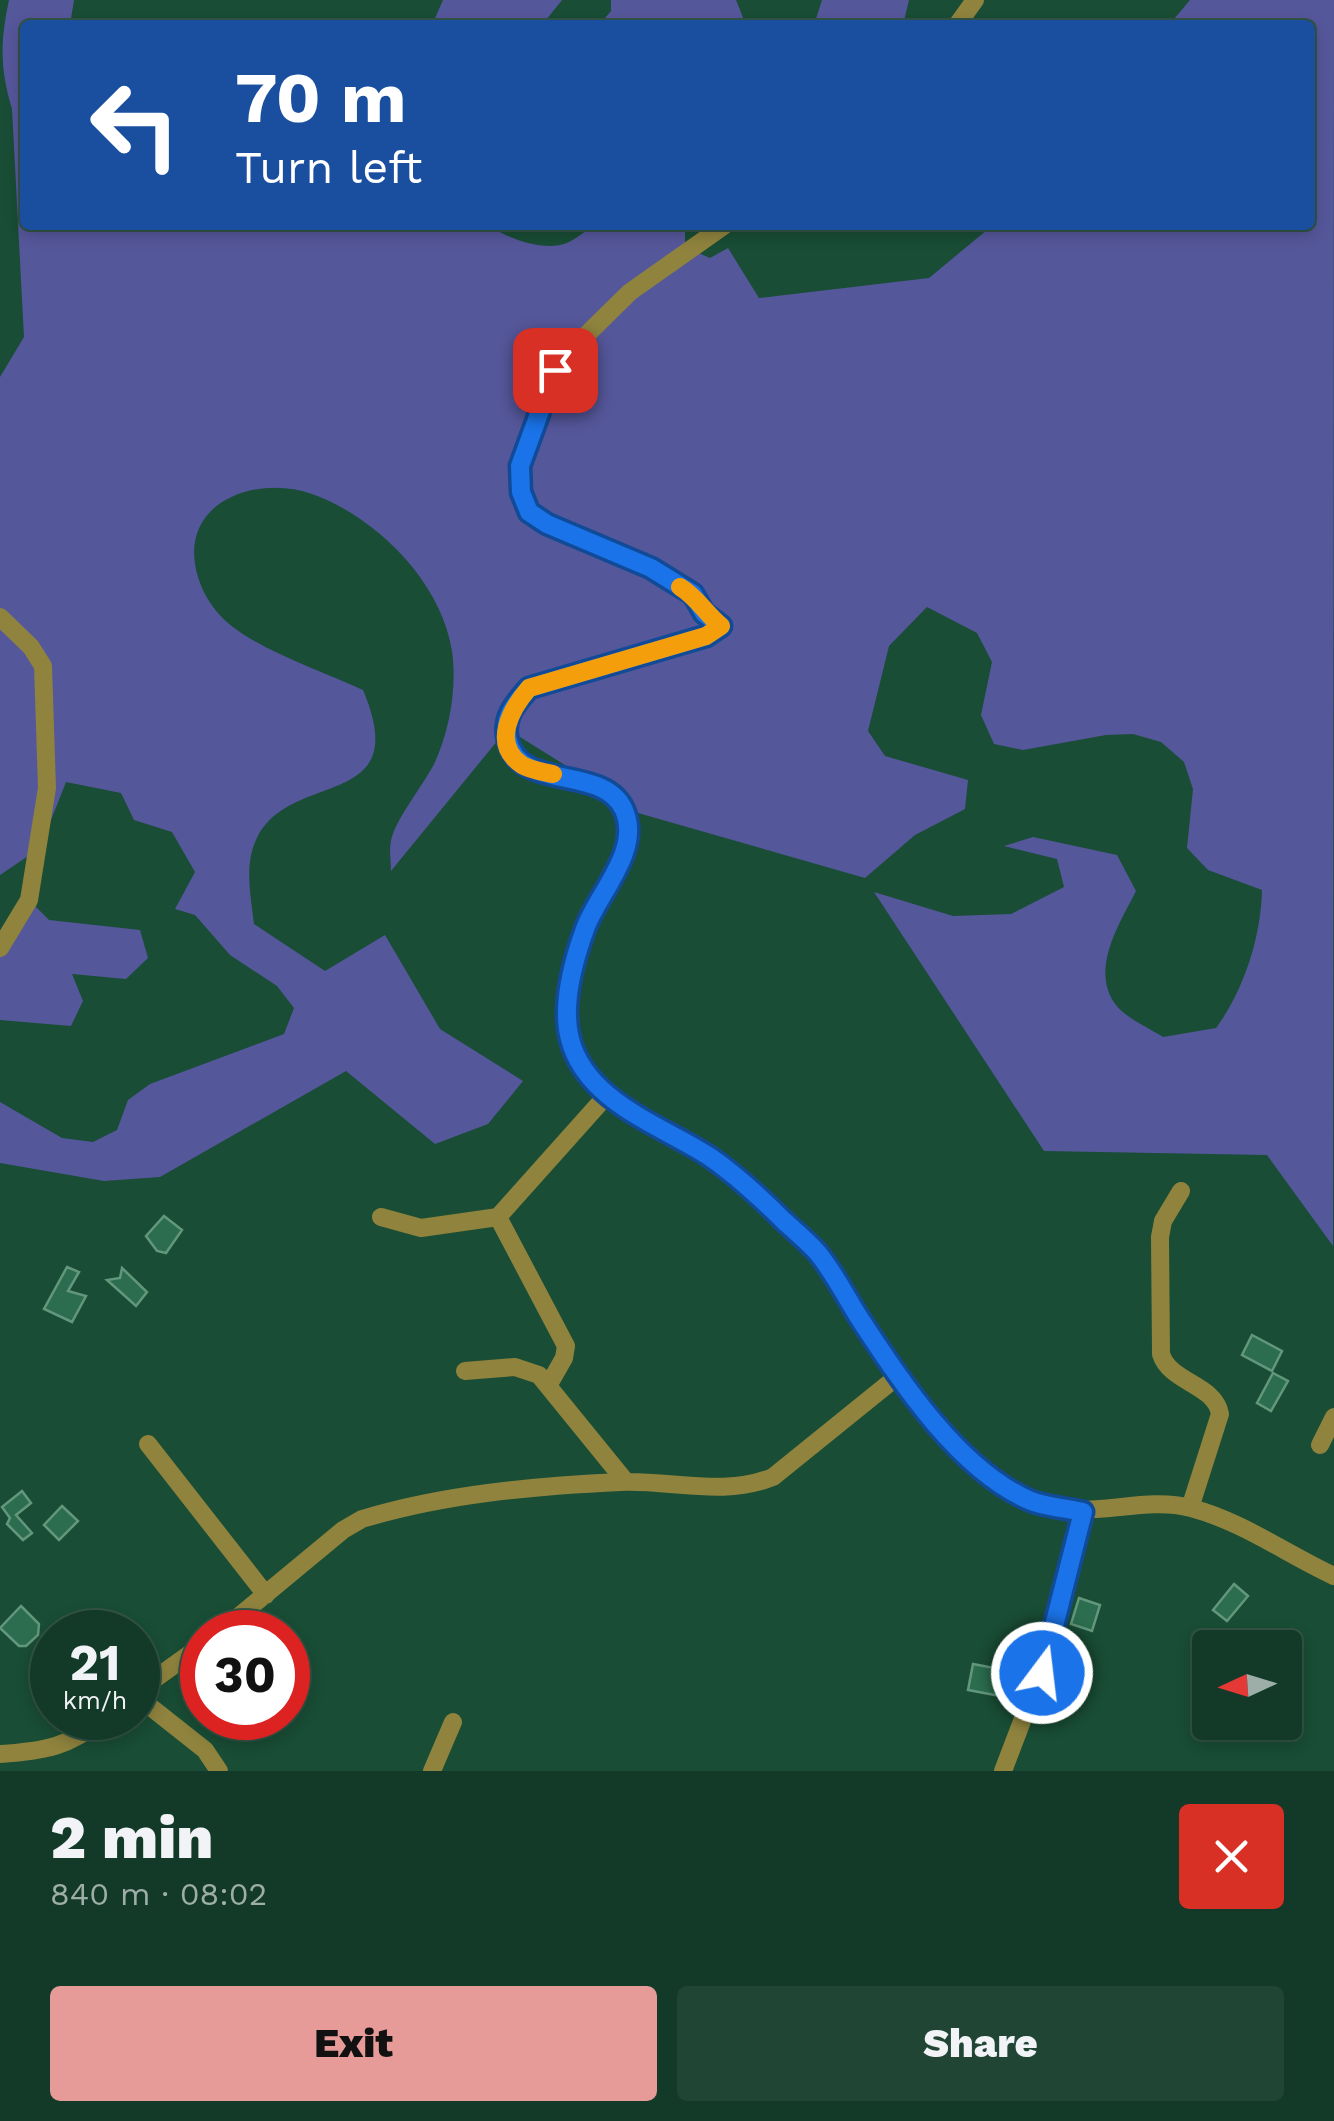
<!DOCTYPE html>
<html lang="en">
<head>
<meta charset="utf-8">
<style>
  body { margin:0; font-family:"Work Sans",sans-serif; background:#204534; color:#f1f3f6; height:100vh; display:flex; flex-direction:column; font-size:38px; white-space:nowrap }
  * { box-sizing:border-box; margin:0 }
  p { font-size:32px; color:#9dada8 }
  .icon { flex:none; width:55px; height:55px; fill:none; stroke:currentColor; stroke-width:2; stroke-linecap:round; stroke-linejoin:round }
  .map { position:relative; height:1771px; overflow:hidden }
  .panel { display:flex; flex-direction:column; background:#133a28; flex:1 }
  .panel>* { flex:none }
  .top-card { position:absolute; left:20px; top:20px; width:1295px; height:210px; border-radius:10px; box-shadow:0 5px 15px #0003,0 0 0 2px #325445; background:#1a4fa0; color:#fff; overflow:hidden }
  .needle { width:65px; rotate:266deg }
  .controls { position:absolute; left:1192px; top:1630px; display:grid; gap:20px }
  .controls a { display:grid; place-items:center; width:110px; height:110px; border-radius:10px; background:#133a28; box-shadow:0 5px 15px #0003,0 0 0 2px #325445; font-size:50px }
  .speed { position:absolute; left:30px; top:1610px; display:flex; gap:20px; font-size:50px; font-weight:700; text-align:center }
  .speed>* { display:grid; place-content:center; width:130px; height:130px; border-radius:50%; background:#133a28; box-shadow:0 5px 15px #0003,0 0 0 2px #325445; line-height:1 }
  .speed small { font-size:25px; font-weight:400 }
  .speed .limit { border:15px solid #d22; background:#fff; color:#111 }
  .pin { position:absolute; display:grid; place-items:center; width:85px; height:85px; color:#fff; margin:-42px; border-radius:20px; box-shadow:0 5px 15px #0006 }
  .me { position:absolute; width:110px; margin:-55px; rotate:15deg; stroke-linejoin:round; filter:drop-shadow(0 0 8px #0008) }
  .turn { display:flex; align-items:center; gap:35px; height:210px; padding:0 50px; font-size:45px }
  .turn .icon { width:130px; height:130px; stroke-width:2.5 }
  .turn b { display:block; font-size:70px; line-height:85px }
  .round { display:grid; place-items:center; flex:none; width:105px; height:105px; border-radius:10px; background:#204534 }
  .overview { display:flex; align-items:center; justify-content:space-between; height:170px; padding:0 50px }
  h1 { font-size:60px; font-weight:800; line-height:75px }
  .primary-button { display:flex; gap:20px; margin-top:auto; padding:20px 50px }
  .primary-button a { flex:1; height:115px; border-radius:10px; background:#e69b98; color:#111; font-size:40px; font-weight:800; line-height:115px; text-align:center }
  .primary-button a+a { background:#204534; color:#f1f3f6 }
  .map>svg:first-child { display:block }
</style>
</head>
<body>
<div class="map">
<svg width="1334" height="1771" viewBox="0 0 1334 1771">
  <rect width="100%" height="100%" fill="#194d35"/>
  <path fill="#55579b" d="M9,0h65l-4,25h-45v200h464c18,14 56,27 78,18 7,-3 14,-9 21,-13l1,-5h96v22l25,11 18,-10 31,50 170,-20 64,-53h317v-200h-141l21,-25h144l-1,1246 -66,-91 -223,-4 -170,-259 79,24 58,-2 53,-27 -7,-28 -53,-13 29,-9 84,18 19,36c-16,32 -47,79 -20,114 10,13 33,23 47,32l53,-9c28,-38 45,-91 46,-138l-54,-20 -21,-22 6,-59 -9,-27 -23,-20 -28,-8 -27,1 -83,15 -29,-6 -13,-29 11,-53 -15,-29 -50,-26 -38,39 -21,85 17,25 83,24 -3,29 -50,26 -50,43 -241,-69 -19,-19 -98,-61 -116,142c0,-9 -2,-21 0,-30 3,-20 34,-58 44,-79 15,-33 22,-75 17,-111 -11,-70 -76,-134 -140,-157 -52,-19 -127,5 -117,70 4,25 18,48 38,63 32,25 91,45 130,63 52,123 -75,78 -107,150 -12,26 -5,57 -2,84l71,47 60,-36 55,94 83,52 -35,43 -53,20 -89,-73 -186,106 -56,4 -104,-18v-61l62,36 31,4 24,-12 11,-30 22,-16 134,-50 10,-26 -17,-22 -47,-31 -35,-40 -20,-6 20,-37 -23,-40 -38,-12 -13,-27 -55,-11 -26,66 -40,27v-498l24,-40 -12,-228c-12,-40 -12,-67 -3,-109z
    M443,0h119l-20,25h-110z
    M611,0h125l10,25h-147l12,-14z
    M822,0h87l-6,25h-89z
    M29,900l20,20 91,10 8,28 -22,21 -54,-5 11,27 -12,25 -71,-6v-72z"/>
  <path fill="#2b6d4e" stroke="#63977b" stroke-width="2.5" d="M164,1216l18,14 -16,23 -9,-2 -11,-15z
    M67,1267l12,5 -11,19 18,5 -14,26 -28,-13z
    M122,1268l25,24 -11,14 -29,-26 13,-2z
    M1252,1335l30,16 -10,20 -30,-16z
    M1273,1373l15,8 -17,30 -14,-8z
    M22,1491l9,12 -15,12 16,18 -9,7 -16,-16 3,-6 -8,-11z
    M62,1506l16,15 -19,19 -15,-15z
    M1234,1584l14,12 -21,25 -14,-11z
    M1079,1598l21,7 -8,26 -21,-7z
    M21,1606l18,18 -1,11 -12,11h-7l-19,-18z
    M973,1664l32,6 -5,26 -32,-6z"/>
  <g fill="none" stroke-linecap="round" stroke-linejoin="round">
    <path stroke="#8f833e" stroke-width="18" d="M957,25l18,-25
      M725,225l-95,67 -58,57 -17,21 -35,95 1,27 8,20 18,12 104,44 42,26 11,19 17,14 -14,9 -178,52c-14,16 -27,31 -21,53 13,52 97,23 116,70 17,41 -27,83 -39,118 -12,34 -25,76 -15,111 17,63 92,84 141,118 24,17 47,39 69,59 50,44 78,103 116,157 35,49 78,96 131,124 52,28 110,-4 164,10 50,13 96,46 143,68
      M0,617l31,30 12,19 4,122 -18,112 -29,48
      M1181,1191l-18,30 -3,16 1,117c9,29 54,30 59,60l-30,94
      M381,1217l40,11 77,-11 109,-122
      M498,1217l68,129 -2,12 -16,28
      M465,1371l50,-4 24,8 87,107
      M148,1444l118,151
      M1320,1445l14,-28
      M220,1632l123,-102 19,-11c83,-25 172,-33 259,-37 52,-2 102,15 152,-5l125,-101
      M138,1691l64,-46
      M138,1697l67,53 14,21
      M0,1754c46,-3 68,-7 105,-36
      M432,1771l21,-49
      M1003,1771l45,-118 35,-141"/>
  </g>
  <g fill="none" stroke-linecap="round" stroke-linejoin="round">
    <g stroke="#114b97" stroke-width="25">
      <path id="route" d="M555,370l-35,96 1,26 8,20 18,12 104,44 42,26 11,19 17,13 -15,10 -177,52c-14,16 -27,30 -21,53 12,51 96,23 116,69 18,41 -27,84 -39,119 -12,33 -24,76 -15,110 16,63 91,86 140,118 26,18 52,42 74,64 11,10 23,20 33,31 16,19 28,43 41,64 42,64 100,154 173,185 16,6 35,7 52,11l-41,161"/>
    </g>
    <use href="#route" stroke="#1a73e8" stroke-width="18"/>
    <path stroke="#f59e0b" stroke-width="18" d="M553,774c-9,-2 -23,-4 -31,-9 -31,-21 -11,-56 7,-77l177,-52 15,-10c-15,-12 -24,-29 -41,-39"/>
  </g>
</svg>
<div class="controls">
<a><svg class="needle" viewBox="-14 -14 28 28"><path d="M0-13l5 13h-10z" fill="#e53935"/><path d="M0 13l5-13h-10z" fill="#9dada8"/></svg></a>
</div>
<div class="speed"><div>21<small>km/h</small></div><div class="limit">30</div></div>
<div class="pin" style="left:555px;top:370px;background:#d93025"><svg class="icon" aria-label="arrive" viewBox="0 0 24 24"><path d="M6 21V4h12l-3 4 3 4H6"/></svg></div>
<svg class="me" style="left:1042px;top:1673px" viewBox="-20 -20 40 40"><circle r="17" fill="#1a73e8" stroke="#fff" stroke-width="3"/><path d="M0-11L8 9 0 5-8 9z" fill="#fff"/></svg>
<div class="top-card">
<div class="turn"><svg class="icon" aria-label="left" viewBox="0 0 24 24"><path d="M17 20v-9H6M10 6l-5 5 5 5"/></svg><div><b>70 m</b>Turn left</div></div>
</div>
</div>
<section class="panel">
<div class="overview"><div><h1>2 min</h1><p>840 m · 08:02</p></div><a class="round" style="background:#d93025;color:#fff"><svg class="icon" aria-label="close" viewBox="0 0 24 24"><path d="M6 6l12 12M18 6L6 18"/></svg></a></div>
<div class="primary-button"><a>Exit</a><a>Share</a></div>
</section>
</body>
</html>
